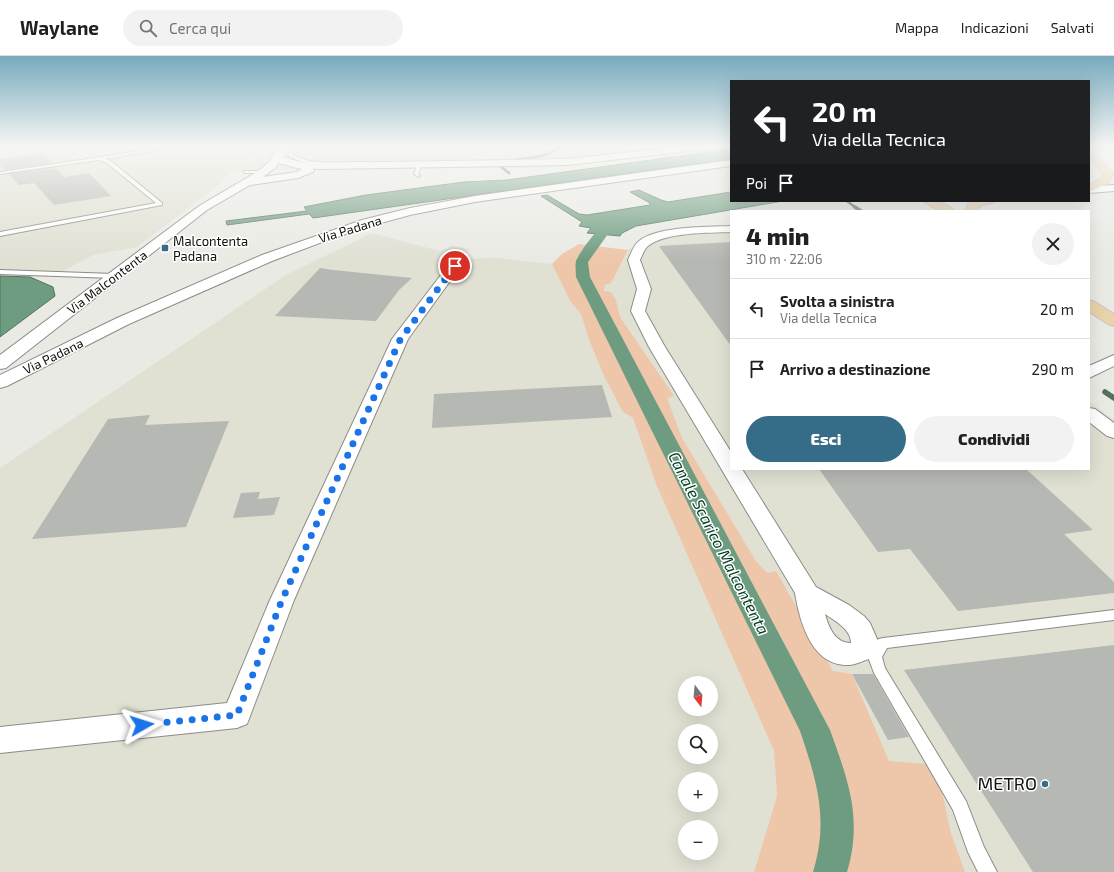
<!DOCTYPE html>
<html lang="it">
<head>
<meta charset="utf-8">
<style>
  body { margin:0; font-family:"Exo 2",sans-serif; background:#f2f2f2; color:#202124; height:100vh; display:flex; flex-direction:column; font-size:15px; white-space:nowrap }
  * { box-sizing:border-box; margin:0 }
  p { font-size:13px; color:#757577 }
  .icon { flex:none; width:22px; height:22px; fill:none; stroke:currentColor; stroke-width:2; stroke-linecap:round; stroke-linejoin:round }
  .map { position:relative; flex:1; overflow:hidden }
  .drawer { position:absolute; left:730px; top:154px; width:360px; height:260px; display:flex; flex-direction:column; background:#fff; border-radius:0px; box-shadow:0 4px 16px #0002 }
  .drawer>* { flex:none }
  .top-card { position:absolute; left:730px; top:24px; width:360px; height:122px; border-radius:0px; box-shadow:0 4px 16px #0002; background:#202124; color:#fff; overflow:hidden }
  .needle { width:26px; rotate:164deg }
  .fabs { position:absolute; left:678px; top:620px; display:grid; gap:8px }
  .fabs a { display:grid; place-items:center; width:40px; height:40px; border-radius:50%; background:#fff; box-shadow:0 4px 16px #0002; font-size:20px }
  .pin { position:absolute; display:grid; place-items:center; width:34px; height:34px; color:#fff; margin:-17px; border:2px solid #fff; border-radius:50%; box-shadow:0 1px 4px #0007 }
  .me { position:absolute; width:44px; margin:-22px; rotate:84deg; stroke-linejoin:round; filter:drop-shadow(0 0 3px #0008) }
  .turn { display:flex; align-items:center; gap:14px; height:84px; padding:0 16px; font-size:18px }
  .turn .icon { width:52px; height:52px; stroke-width:2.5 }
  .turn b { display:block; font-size:28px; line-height:34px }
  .then { display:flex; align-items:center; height:38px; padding:0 16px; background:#0003; gap:8px; font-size:15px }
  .round { display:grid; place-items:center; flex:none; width:42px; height:42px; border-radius:21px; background:#f2f2f2 }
  .summary { display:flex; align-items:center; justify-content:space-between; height:68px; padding:0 16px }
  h1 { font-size:24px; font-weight:800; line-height:30px }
  .button { display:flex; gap:8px; margin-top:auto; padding:8px 16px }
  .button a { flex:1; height:46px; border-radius:24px; background:#356c87; color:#fff; font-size:16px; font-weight:800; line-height:46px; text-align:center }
  .button a+a { background:#f2f2f2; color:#202124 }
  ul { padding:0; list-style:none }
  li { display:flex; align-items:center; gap:12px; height:60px; padding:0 16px; border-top:1px solid #e0e0e0 }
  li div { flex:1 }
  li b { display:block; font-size:15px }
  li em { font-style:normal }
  header { display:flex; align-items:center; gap:24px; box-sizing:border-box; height:56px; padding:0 20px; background:#fff; border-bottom:1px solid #e0e0e0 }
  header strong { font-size:19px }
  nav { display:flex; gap:22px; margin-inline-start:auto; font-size:14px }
  .search { width:280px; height:36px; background:#f2f2f2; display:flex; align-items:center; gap:10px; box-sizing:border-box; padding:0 14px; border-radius:22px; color:#757577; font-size:15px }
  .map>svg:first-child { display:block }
</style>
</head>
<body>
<header>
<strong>Waylane</strong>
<div class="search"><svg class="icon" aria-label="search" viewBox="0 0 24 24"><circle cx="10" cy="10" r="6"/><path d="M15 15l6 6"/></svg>Cerca qui</div>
<nav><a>Mappa</a><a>Indicazioni</a><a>Salvati</a></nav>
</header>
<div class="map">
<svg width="1114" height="816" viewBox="0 0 1114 816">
  <rect width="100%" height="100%" fill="#eaeae5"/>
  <path fill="#e0e0d3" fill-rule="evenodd" d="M0,90h718l-174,22 -307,2 -20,12h5l-85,65 -44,8 -41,22 -52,-1z
    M731,168v245h358v-68l25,19v452h-149l-14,-39 -7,-29 -55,-43 -37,-86 -19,-4 -57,-99 -9,1 -11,-12 -74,-123 -16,-40 7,-2 -53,-79 -4,-17 -12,-8 1,-7 16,-20 7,-15 15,-12 33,-8z
    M372,177l68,18 13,-5 16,3 -6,10 34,-1 55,6 18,37 11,13 7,23 35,75 10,6 23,66 118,267 3,45 -23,76h-754v-404l286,-193zM685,627h26v26h-26zM685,675h26v26h-26zM685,723h26v26h-26zM685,771h26v26h-26z"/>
  <path fill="#eec6aa" d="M579,188l49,6 -17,33 -6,2 -1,6 7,1 5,8 4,17 54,79 -7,2 15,40 74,123 11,12 9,-2 57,100 19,3 37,87 47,4 15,68 14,39h-211l23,-76 -3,-45 -118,-267 -23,-66 -10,-6 -19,-36 -16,-39 -7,-23 -11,-13 -18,-37 10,-10z"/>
  <path fill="#6e9c80" stroke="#52725e" d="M731,93v10l-418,59 -4,-4 -82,11 -1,-4 81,-10 -3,-4 62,-12 98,-13 43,-2z
    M639,134l22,10 7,2 63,-10v9h52l-147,25 -14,7 -2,3 -33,-3 4,-5 -12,-2 3,-4 -41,-26 6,-1 32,19 8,1 63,-10v-2l-20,-11z
    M0,220l30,1 23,10 2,9 -55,41z"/>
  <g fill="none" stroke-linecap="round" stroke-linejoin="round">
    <path stroke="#52725e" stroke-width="2.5" d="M1089,92l12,-2
      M515,104c15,-3 34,-2 45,-14
      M500,110l9,7
      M847,145l9,7"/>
    <path stroke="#52725e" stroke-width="3.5" d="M855,151l6,4"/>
    <path stroke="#52725e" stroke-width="5.5" d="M1105,336l9,6"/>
    <path fill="#6e9c80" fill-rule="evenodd" d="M607,168l4,1 2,2 -25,35 2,15 240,453c18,50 33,89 17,142h-34c16,-52 4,-91 -13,-141l-224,-454c0,-5 -1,-12 0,-16 4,-9 22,-35 31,-37z"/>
  </g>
  <path fill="#b5b8b3" d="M44,97l8,10 -48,7 -4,-5v-6z
    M56,112l8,9 25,-4 22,23 -57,9 -20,-22 -15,2 -10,-11z
    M731,186v104l-72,-100z
    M320,212l13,2 79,8 -13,12 -23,31 -101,-5z
    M602,329l10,32 -180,11 2,-34z
    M150,359l-5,10 84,-4 -43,106 -154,12 76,-120z
    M819,413h207l67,61 -29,4 50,48v11l-156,18 -48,-62 -32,3z
    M260,436l-2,7 22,-2 -6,18 -41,3 8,-25z
    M1114,589v227h-81l-129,-202z
    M852,618h21l36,63 -21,3z"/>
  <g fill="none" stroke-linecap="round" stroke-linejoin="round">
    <g stroke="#8c8c87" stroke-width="2">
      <path id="lane" d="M174,90h9l-78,13 6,2 51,42v2l-162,31v-4l156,-29 -49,-40 -8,-3 -99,14v-2z
        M293,90h4l-5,8c19,13 54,7 76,8l2,1 -2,1c-25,0 -58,6 -80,-9z
        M418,107l4,1 -4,10 2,2 -2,1 -4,-3z
        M243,115h19l2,1 -2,1h-17z
        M0,214l114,4 3,2 -3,2 -114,-4z
        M1114,554v10l-227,28 -5,9 3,11 81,133 18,46 13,25h-19l-10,-20 -15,-42 -79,-137 -6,-16 10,-18 5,-1z"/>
    </g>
    <g stroke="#8c8c87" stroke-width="2">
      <path id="street" d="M687,90h24l-4,3 -139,16 -247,4 -25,-1 -5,-3 5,-3 25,1 247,-4z
        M731,170v6c-22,1 -66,0 -83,14 -4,3 -6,10 -8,14l11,29 -6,22 20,36 66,105v17h11l74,118 33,18 15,11 6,7 7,16v11l-4,7c-7,3 -16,7 -23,8 -38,2 -50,-42 -55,-72l-146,-246 -18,-36 6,-22 -9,-29c3,-6 5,-14 11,-19 19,-15 68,-14 92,-15zM825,558c10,7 26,15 26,29 -16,0 -22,-15 -26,-29z
        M455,206l5,1 1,3 -53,73 -114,261 -47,124 -10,4 -237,25v-26l227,-24 43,-103 122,-261 58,-76z
        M1114,299v11l-25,12v-12z
        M1089,352l6,1 19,14v15l-7,-2 -18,-14z"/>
    </g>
    <g stroke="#8c8c87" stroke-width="2">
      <path id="secondary" d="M280,90h9l-6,11 24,7 7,6 -1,2 -15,6 -48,7 -43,25 -201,158 -6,1v-14l199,-149 56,-33 13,-10zM278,107l24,6 -6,3 -33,5 13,-10z
        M731,104v6l-256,36 -65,13 -40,11 -45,15 -53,20 -143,63 -122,62 -7,2v-13l117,-57 145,-63 100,-35 48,-12 65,-12z
        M1114,129v6l-25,2v-6z"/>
    </g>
    <g stroke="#c6c6c5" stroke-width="2">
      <path id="primary" d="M1089,97l14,8 10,13 -5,9 -19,9v-7l11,-6 3,-5 -4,-6 -10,-8z
        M923,145c11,0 24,1 31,10h-15z
        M972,145h22l-2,2 -10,2 -4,3 -1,3h-12l3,-7z
        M1089,244l6,2 19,12v12l-6,-2 -19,-12z"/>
    </g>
    <use href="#lane" fill="#fff" fill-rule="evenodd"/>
    <use href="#street" fill="#fff" fill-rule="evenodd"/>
    <use href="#secondary" fill="#fff" fill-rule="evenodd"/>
    <use href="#primary" fill="#e9d3ab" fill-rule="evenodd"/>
  </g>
  <linearGradient id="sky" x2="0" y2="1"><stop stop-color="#77aabe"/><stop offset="0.44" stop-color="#f6f6f3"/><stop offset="1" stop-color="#f6f6f3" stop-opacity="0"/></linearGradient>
  <rect width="1114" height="204" fill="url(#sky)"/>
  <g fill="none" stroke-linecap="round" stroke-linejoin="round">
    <path stroke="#1a73e8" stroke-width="7" stroke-dasharray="0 12.6" d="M142,669l95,-10 45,-115 118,-260 55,-74"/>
  </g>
  <g fill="#356c87" stroke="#fffffe" stroke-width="1.5">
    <rect x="161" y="188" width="8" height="8" rx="2"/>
    <circle cx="1045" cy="728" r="4"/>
  </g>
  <g text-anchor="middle" stroke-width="3" stroke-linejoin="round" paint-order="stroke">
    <g font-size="13" fill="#10100e" stroke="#fffffe">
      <text transform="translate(350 173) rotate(-17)" y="5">Via Padana</text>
      <text transform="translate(107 226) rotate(-37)" y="5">Via Malcontenta</text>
      <text transform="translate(53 300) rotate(-26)" y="5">Via Padana</text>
    </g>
    <g font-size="13" fill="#10100e" stroke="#fffffe" text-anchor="start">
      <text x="173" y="190">Malcontenta<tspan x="173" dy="15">Padana</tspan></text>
    </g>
    <g font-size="16" font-style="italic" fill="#003d21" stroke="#fffffe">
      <text transform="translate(719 487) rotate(63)" y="6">Canale Scarico Malcontenta</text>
    </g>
    <g font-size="18" fill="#10100e" stroke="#fffffe" text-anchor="end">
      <text x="1037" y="734">METRO</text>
    </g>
  </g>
</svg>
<div class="fabs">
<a><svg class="needle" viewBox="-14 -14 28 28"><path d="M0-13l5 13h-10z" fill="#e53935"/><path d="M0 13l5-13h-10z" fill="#757577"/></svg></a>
<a><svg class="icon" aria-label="search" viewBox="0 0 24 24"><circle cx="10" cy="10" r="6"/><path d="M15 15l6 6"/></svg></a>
<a>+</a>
<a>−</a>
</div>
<div class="pin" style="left:455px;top:210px;background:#d93025"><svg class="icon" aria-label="arrive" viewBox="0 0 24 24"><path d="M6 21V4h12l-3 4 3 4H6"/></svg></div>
<svg class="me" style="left:142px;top:669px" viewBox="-20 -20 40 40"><path d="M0-17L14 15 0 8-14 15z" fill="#1a73e8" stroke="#fff" stroke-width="4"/></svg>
<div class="top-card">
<div class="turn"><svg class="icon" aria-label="left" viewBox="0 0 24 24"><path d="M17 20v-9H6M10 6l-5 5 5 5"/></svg><div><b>20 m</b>Via della Tecnica</div></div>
<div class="then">Poi<svg class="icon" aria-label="arrive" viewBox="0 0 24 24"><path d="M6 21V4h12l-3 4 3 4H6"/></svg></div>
</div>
<section class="drawer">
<div class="summary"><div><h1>4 min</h1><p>310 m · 22:06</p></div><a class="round"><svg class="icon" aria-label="close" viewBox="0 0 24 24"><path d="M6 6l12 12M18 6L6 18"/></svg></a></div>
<ul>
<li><svg class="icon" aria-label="left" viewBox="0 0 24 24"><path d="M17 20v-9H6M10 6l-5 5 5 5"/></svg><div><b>Svolta a sinistra</b><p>Via della Tecnica</p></div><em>20 m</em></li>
<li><svg class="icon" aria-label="arrive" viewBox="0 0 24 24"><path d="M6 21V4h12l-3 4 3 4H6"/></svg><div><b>Arrivo a destinazione</b></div><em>290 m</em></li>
</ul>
<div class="button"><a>Esci</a><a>Condividi</a></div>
</section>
</div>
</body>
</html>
